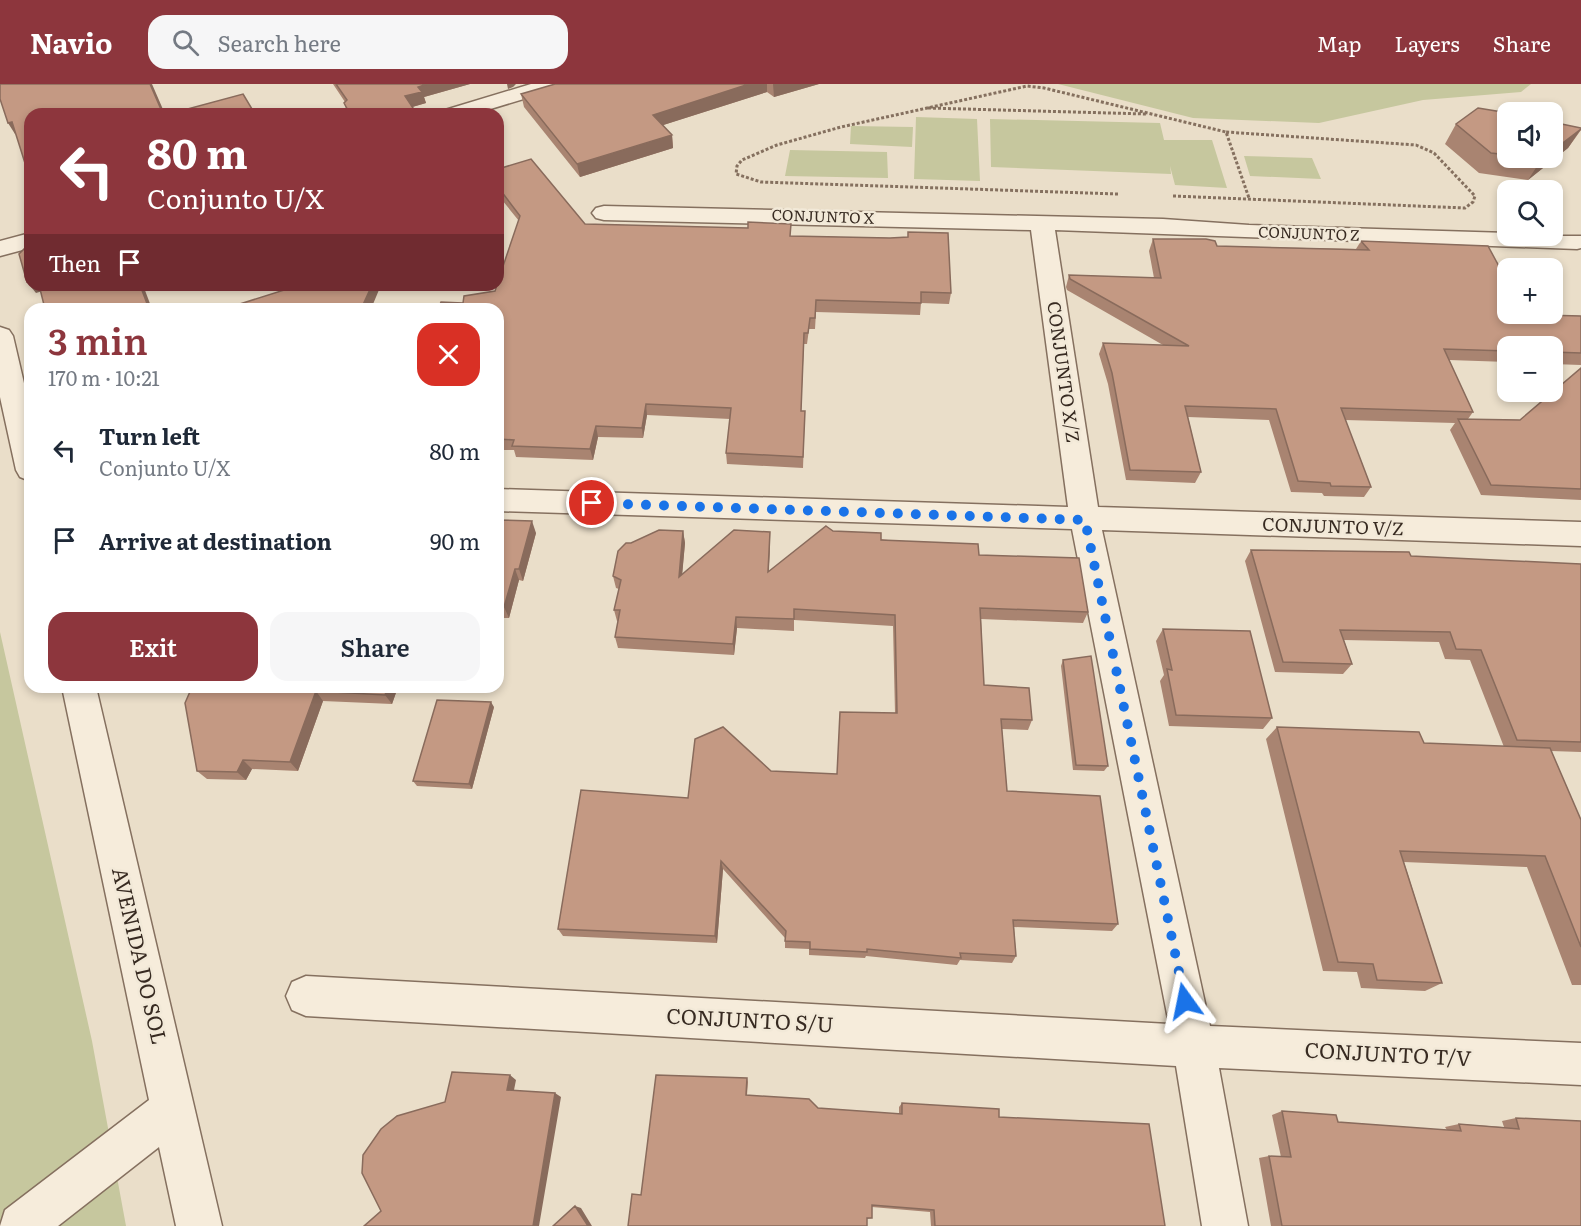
<!DOCTYPE html>
<html lang="en">
<head>
<meta charset="utf-8">
<style>
  body { margin:0; font-family:Literata,serif; background:#f6f6f7; color:#1f2937; height:100vh; display:flex; flex-direction:column; font-size:22px; white-space:nowrap }
  * { box-sizing:border-box; margin:0 }
  p { font-size:20px; color:#747a83 }
  .icon { flex:none; width:33px; height:33px; fill:none; stroke:currentColor; stroke-width:2; stroke-linecap:round; stroke-linejoin:round }
  .map { position:relative; flex:1; overflow:hidden }
  .panel { position:absolute; left:24px; top:219px; width:480px; height:390px; display:flex; flex-direction:column; background:#fff; border-radius:18px; box-shadow:0 3px 9px #0003 }
  .panel>* { flex:none }
  .top-card { position:absolute; left:24px; top:24px; width:480px; height:183px; border-radius:18px; box-shadow:0 3px 9px #0003; background:#8d363d; color:#fff; overflow:hidden }
  .controls { position:absolute; left:1497px; top:18px; display:grid; gap:12px }
  .controls a { display:grid; place-items:center; width:66px; height:66px; border-radius:12px; background:#fff; box-shadow:0 3px 9px #0003; font-size:30px }
  .pin { position:absolute; display:grid; place-items:center; width:51px; height:51px; color:#fff; margin:-26px; border:3px solid #fff; border-radius:50%; box-shadow:0 2px 6px #0007 }
  .me { position:absolute; width:66px; margin:-33px; rotate:348deg; stroke-linejoin:round; filter:drop-shadow(0 0 4px #0008) }
  .turn { display:flex; align-items:center; gap:21px; height:126px; padding:0 24px; font-size:27px }
  .turn .icon { width:78px; height:78px; stroke-width:2.5 }
  .turn b { display:block; font-size:42px; line-height:51px }
  .then { display:flex; align-items:center; height:57px; padding:0 24px; background:#0003; gap:12px; font-size:22px }
  .round { display:grid; place-items:center; flex:none; width:63px; height:63px; border-radius:18px; background:#f6f6f7 }
  .headline { display:flex; align-items:center; justify-content:space-between; height:102px; padding:0 24px }
  h1 { font-size:36px; font-weight:600; line-height:45px; color:#8d363d }
  .action { display:flex; gap:12px; margin-top:auto; padding:12px 24px }
  .action a { flex:1; height:69px; border-radius:18px; background:#8d363d; color:#fff; font-size:24px; font-weight:600; line-height:69px; text-align:center }
  .action a+a { background:#f6f6f7; color:#1f2937 }
  ul { padding:0; list-style:none }
  li { display:flex; align-items:center; gap:18px; height:90px; padding:0 24px }
  li div { flex:1 }
  li b { display:block; font-size:22px }
  li em { font-style:normal }
  header { display:flex; align-items:center; gap:36px; box-sizing:border-box; height:84px; padding:0 30px; background:#8d363d; color:#fff }
  header strong { font-size:28px }
  nav { display:flex; gap:33px; margin-inline-start:auto; font-size:21px }
  .search { width:420px; height:54px; background:#f6f6f7; display:flex; align-items:center; gap:15px; box-sizing:border-box; padding:0 21px; border-radius:18px; color:#747a83; font-size:22px }
  .map>svg:first-child { display:block }
</style>
</head>
<body>
<header>
<strong>Navio</strong>
<div class="search"><svg class="icon" aria-label="search" viewBox="0 0 24 24"><circle cx="10" cy="10" r="6"/><path d="M15 15l6 6"/></svg>Search here</div>
<nav><a>Map</a><a>Layers</a><a>Share</a></nav>
</header>
<div class="map">
<svg width="1581" height="1142" viewBox="0 0 1581 1142">
  <rect width="100%" height="100%" fill="#eadec9"/>
  <path fill="#c6c79e" d="M1058,0h473l-10,8 -98,8 -104,23 -126,-5z
    M916,33l61,2 3,62 -66,-2z
    M990,35l170,4 4,17h48l15,48 -52,-3 -5,-19 1,8 -180,-7z
    M851,42l62,1 -1,20 -62,-3z
    M790,66l97,2 1,26 -103,-2z
    M1244,72l68,2 9,21 -71,-3z
    M0,548l92,409 34,185h-126z"/>
  <g fill="none" stroke-linecap="round" stroke-linejoin="round">
    <g stroke="#85705f" stroke-width="3">
      <path id="minor" d="M531,0h32l-3,4 -86,26h-32l3,-4z
        M604,122l559,13 86,6 259,8v3h73v12l-4,1 -522,-19 43,277 483,15v24l-479,-16 108,496 371,17v42l-362,-17 29,158h-46l-26,-160 -870,-50 -14,-6 -6,-14 6,-14 14,-6 863,48 -97,-495 -574,-18v-22l570,18 -37,-277 -427,-10 -8,-2 -4,-5 4,-5z
        M30,149v15l-30,8v-15z
        M0,243l9,3 4,6 17,73v72l-10,-4 -4,-7 -16,-73z
        M62,603h34l126,539h-46l-17,-79 -101,79h-58l5,-16 144,-110z"/>
    </g>
    <path stroke="#85705f" stroke-width="3" stroke-dasharray="3 2" stroke-linecap="butt" d="M928,24l218,6
      M1118,110l-357,-12 -25,-8 1,-8 5,-6 35,-15 64,-18 186,-41 17,2 182,44 23,66
      M1173,112l292,12 8,-6 2,-6 -41,-43 -18,-8 -190,-13"/>
    <use href="#minor" fill="#f6ecdb" fill-rule="evenodd"/>
  </g>
  <path fill="#a98471" d="M333,0h137l-46,13 2,6 -14,4 5,7h-69l-4,-11 1,-1z
    M555,0h264l-45,13 -7,-5 -104,33 9,10 1,13 -93,29 -56,-70 -3,-13z
    M1508,29v45h44l29,-30v2l-13,18 -40,32 -49,-7 -34,-29 11,-20z
    M498,85l87,55 206,12 99,2 18,-1v-5l43,61 -2,11 -28,-1 -1,12 -104,-3 -1,17h-6l-2,15h-3l-3,67h4l-2,57 -76,-4 -1,-11 4,-34 -83,-4 -4,23 -45,-1 -5,23 -77,-3 -2,-7h-16v-141l-35,-6 32,-12 24,-70 -21,-26z
    M1153,155l64,7 139,3 5,-8 163,73 57,2v49l-29,-1v-18h-44v16l-59,-2 24,52 -5,7 52,1 61,-52v132l-100,-5 -31,-65 5,-7 -110,-3 26,67 -7,10 -40,-1 -2,-3 -31,-1 -22,-72 -81,-3 13,55 -6,11 -69,-3 -18,-96 -9,-30 4,-11 60,2 -96,-55 -1,-3 3,-12 85,3 -5,-27z
    M498,436l38,13 -13,48 -4,-1 -10,38h-11z
    M683,447l2,12 -3,31 88,-42 -1,39 64,-40 146,24 109,57 -5,11 -102,-4 3,66 48,35 -4,10 -26,-1 5,62 111,133 -6,7 -98,-4 2,29 -4,7 -52,-3 -3,5 -91,-9 -1,2 -56,-3v-6l-24,-1v-10l-62,-69 -6,74 -154,-7 -5,-7 130,-131 83,-27 65,3 59,-61 -2,-87 -99,-6v11l-57,-3 -3,27 -116,-7 -3,-11 3,-16h-1l-3,-11 5,-21 -3,-1 -3,-12 18,-33z
    M1251,466l330,14v188l-30,-1 30,69v165h-9l-45,-118 -123,-5 38,121 -17,8 -64,-3 -4,-16 -34,-1 -57,-232 11,-12 147,16 80,4 -34,-87 -25,-1 -6,-17 -95,-2 8,24 -9,10 -68,-2 -30,-111z
    M1163,545l109,89 -9,11 -94,-3 -9,-45 4,-6 -8,-34z
    M1063,576l45,106 -4,5 -31,-1 -12,-104z
    M192,603h206l-6,17 -69,-3 -25,70 -46,-2 -6,11 -39,-1 -10,-8z
    M494,623l-22,82 -55,-3 -4,-5z
    M747,994l1,4 -1,13 71,13 81,6v-7l3,-4 97,14 166,109h-234l-1,-14 -58,-5v11l-5,1 -226,-24z
    M1282,1027l56,11 109,8 -2,-3 14,-3 45,3 -2,-6 14,-3 65,108h-310l-12,-68 10,-2 12,1 -9,-42z"/>
  <path fill="#896b5c" d="M150,0h2l13,30h-2z
    M427,0h43l-46,13 2,6 -17,5 -4,-12 13,-9z
    M507,0h9l-3,3 -5,2z
    M749,0h18v8l-113,36 -1,-13z
    M773,0h46l-45,13z
    M12,38l8,11 -5,1 -7,-11z
    M1581,45l-13,19 -40,32 13,-20 4,-2h7v-7z
    M672,51l1,13 -93,29 -3,-13z
    M30,197v4h13l3,5 -10,3 -9,-11z
    M140,201h3l9,24h-3z
    M372,201h9l-10,24h-10z
    M646,320l1,11 -4,23 -1,-10z
    M596,342l2,11 -5,23 -3,-11z
    M532,437l4,12 -13,48 -4,-12z
    M683,447l2,12 -4,45 -2,-11z
    M770,448v12l-2,39v-11z
    M515,485l4,11 -10,38 -5,-11z
    M736,533l1,11 -3,27 -1,-11z
    M388,603h10l-6,17 -7,-9z
    M316,607l7,10 -25,70 -8,-9z
    M491,618l3,5 -22,82 -3,-5z
    M243,676l9,9 -6,11 -9,-8z
    M721,777l2,8 -6,74 -2,-7z
    M510,991l6,5 -3,15 -6,-5z
    M555,1009l6,4 -22,129h-6z
    M575,1122l6,2 11,18h-4z"/>
  <path fill="#c49983" stroke="#896b5c" stroke-width="1.5" d="M0,0h150l13,30h-133v65l-18,-57 -4,1 -8,-24z
    M336,0h91l-9,3 4,5 -17,4 12,18h-67l-6,-11 3,-3z
    M555,0h194l-96,31 19,20 -95,29 -56,-70z
    M243,10l12,20h-86z
    M1478,24l30,5v42l-17,-2 -35,-29z
    M1552,38l29,6v1l-29,22z
    M1522,74h23l-4,2z
    M531,75l54,65 163,4v-6l43,2 -1,12 100,2 18,-1v-5l40,1 3,60 -30,-1v11l-105,-3 -1,18h-5l-2,15h-4l-3,78h4l-2,46 -77,-4 5,-45 -85,-4 -4,24 -46,-2 -6,23 -78,-3 2,-6 -16,-1v-130h-60l3,-7 22,1 1,-7 31,-5 2,-6h1v-4l22,-65 -22,-29v-18z
    M1153,155h53l9,2 2,5 152,4 -8,-9 127,5 20,37v31l73,2v37l-29,-1v-6h-44v5l-64,-2 29,63 -132,-4 30,79 -40,-1 -1,-3 -32,-2 -22,-72 -91,-3 16,66 -71,-2 -18,-97 -9,-30 86,3 -119,-67 -1,-4 92,3z
    M30,159v38l-3,1 -8,-28z
    M39,201h101l9,24h-56l-13,-2 -6,2h-29z
    M300,201h72l-11,24h-137z
    M1581,284v121l-90,-4 -33,-66 62,1z
    M498,436l34,1 -13,48h-4l-11,38 -6,-1z
    M826,442l7,5 48,2v7l97,4 1,11 100,3 9,54 -108,-4 4,77 45,3 3,32 -31,-1 6,72 93,5 18,128 -105,-4 3,36 -56,-3 1,5 -94,-9v3l-57,-3v-7l-25,-1 1,-10 -65,-70 -6,75 -157,-7 23,-139 107,8 7,-59 28,-12 48,44 66,3 3,-62 57,1 -2,-98 -101,-6v10l-58,-2 -3,27 -118,-7 5,-27h-6l7,-30 -8,-4 5,-25 8,-8h5l28,-13 24,1 -4,46 55,-47 36,2 -2,40z
    M1251,466l158,2 2,4 170,8v178l-64,-2 -36,-90 -25,-1 -6,-17 -110,-2 12,34 -69,-2z
    M1163,545l87,2 22,87 -96,-3 -9,-46 5,1z
    M1091,572l17,110 -32,-1 -13,-105z
    M192,603h196l-3,8 -69,-4 -26,71 -47,-2 -6,12 -40,-1 -12,-68z
    M437,616l54,2 -22,82 -56,-3z
    M1277,643l142,5 5,11 126,5 31,72v127l-36,-91 -145,-5 42,132 -65,-3 -4,-16 -35,-2z
    M452,988l58,3 -3,15 48,3 -22,133h-169l17,-15 -19,-38 1,-18 18,-26 16,-13 48,-14z
    M656,991l91,3 -1,17 63,4 9,9 84,6v-11l97,6v8l150,7 16,102h-230l-1,-16 -62,-5v13h-5v8h-239l4,-32 9,1z
    M1282,1027l54,4 2,7 123,9 -2,-7 60,5 -3,-11 65,3v105h-299l-13,-70 22,1z
    M575,1122l13,20h-35z"/>
  <g fill="none" stroke-linecap="round" stroke-linejoin="round">
    <path stroke="#1a73e8" stroke-width="10" stroke-dasharray="0 18" d="M592,419l493,17 100,481"/>
  </g>
  <g text-anchor="middle" stroke-width="5" stroke-linejoin="round" paint-order="stroke">
    <g font-size="15" fill="#372a21" stroke="#f2e9d8">
      <text transform="translate(823 133) rotate(2)" y="5">CONJUNTO X</text>
      <text transform="translate(1309 150) rotate(2)" y="5">CONJUNTO Z</text>
    </g>
    <g font-size="18" fill="#372a21" stroke="#f2e9d8">
      <text transform="translate(1063 288) rotate(82)" y="6">CONJUNTO X/Z</text>
      <text transform="translate(1333 443) rotate(2)" y="6">CONJUNTO V/Z</text>
    </g>
    <g font-size="21" fill="#372a21" stroke="#f2e9d8">
      <text transform="translate(139 872) rotate(77)" y="7">AVENIDA DO SOL</text>
      <text transform="translate(750 937) rotate(3)" y="7">CONJUNTO S/U</text>
      <text transform="translate(1388 971) rotate(3)" y="7">CONJUNTO T/V</text>
    </g>
  </g>
</svg>
<div class="controls">
<a><svg class="icon" aria-label="sound" viewBox="0 0 24 24"><path d="M4 9h4l5-4v14l-5-4H4zM17 9q2 3 0 6"/></svg></a>
<a><svg class="icon" aria-label="search" viewBox="0 0 24 24"><circle cx="10" cy="10" r="6"/><path d="M15 15l6 6"/></svg></a>
<a>+</a>
<a>−</a>
</div>
<div class="pin" style="left:592px;top:419px;background:#d93025"><svg class="icon" aria-label="arrive" viewBox="0 0 24 24"><path d="M6 21V4h12l-3 4 3 4H6"/></svg></div>
<svg class="me" style="left:1185px;top:917px" viewBox="-20 -20 40 40"><path d="M0-17L14 15 0 8-14 15z" fill="#1a73e8" stroke="#fff" stroke-width="4"/></svg>
<div class="top-card">
<div class="turn"><svg class="icon" aria-label="left" viewBox="0 0 24 24"><path d="M17 20v-9H6M10 6l-5 5 5 5"/></svg><div><b>80 m</b>Conjunto U/X</div></div>
<div class="then">Then<svg class="icon" aria-label="arrive" viewBox="0 0 24 24"><path d="M6 21V4h12l-3 4 3 4H6"/></svg></div>
</div>
<section class="panel">
<div class="headline"><div><h1>3 min</h1><p>170 m · 10:21</p></div><a class="round" style="background:#d93025;color:#fff"><svg class="icon" aria-label="close" viewBox="0 0 24 24"><path d="M6 6l12 12M18 6L6 18"/></svg></a></div>
<ul>
<li><svg class="icon" aria-label="left" viewBox="0 0 24 24"><path d="M17 20v-9H6M10 6l-5 5 5 5"/></svg><div><b>Turn left</b><p>Conjunto U/X</p></div><em>80 m</em></li>
<li><svg class="icon" aria-label="arrive" viewBox="0 0 24 24"><path d="M6 21V4h12l-3 4 3 4H6"/></svg><div><b>Arrive at destination</b></div><em>90 m</em></li>
</ul>
<div class="action"><a>Exit</a><a>Share</a></div>
</section>
</div>
</body>
</html>
